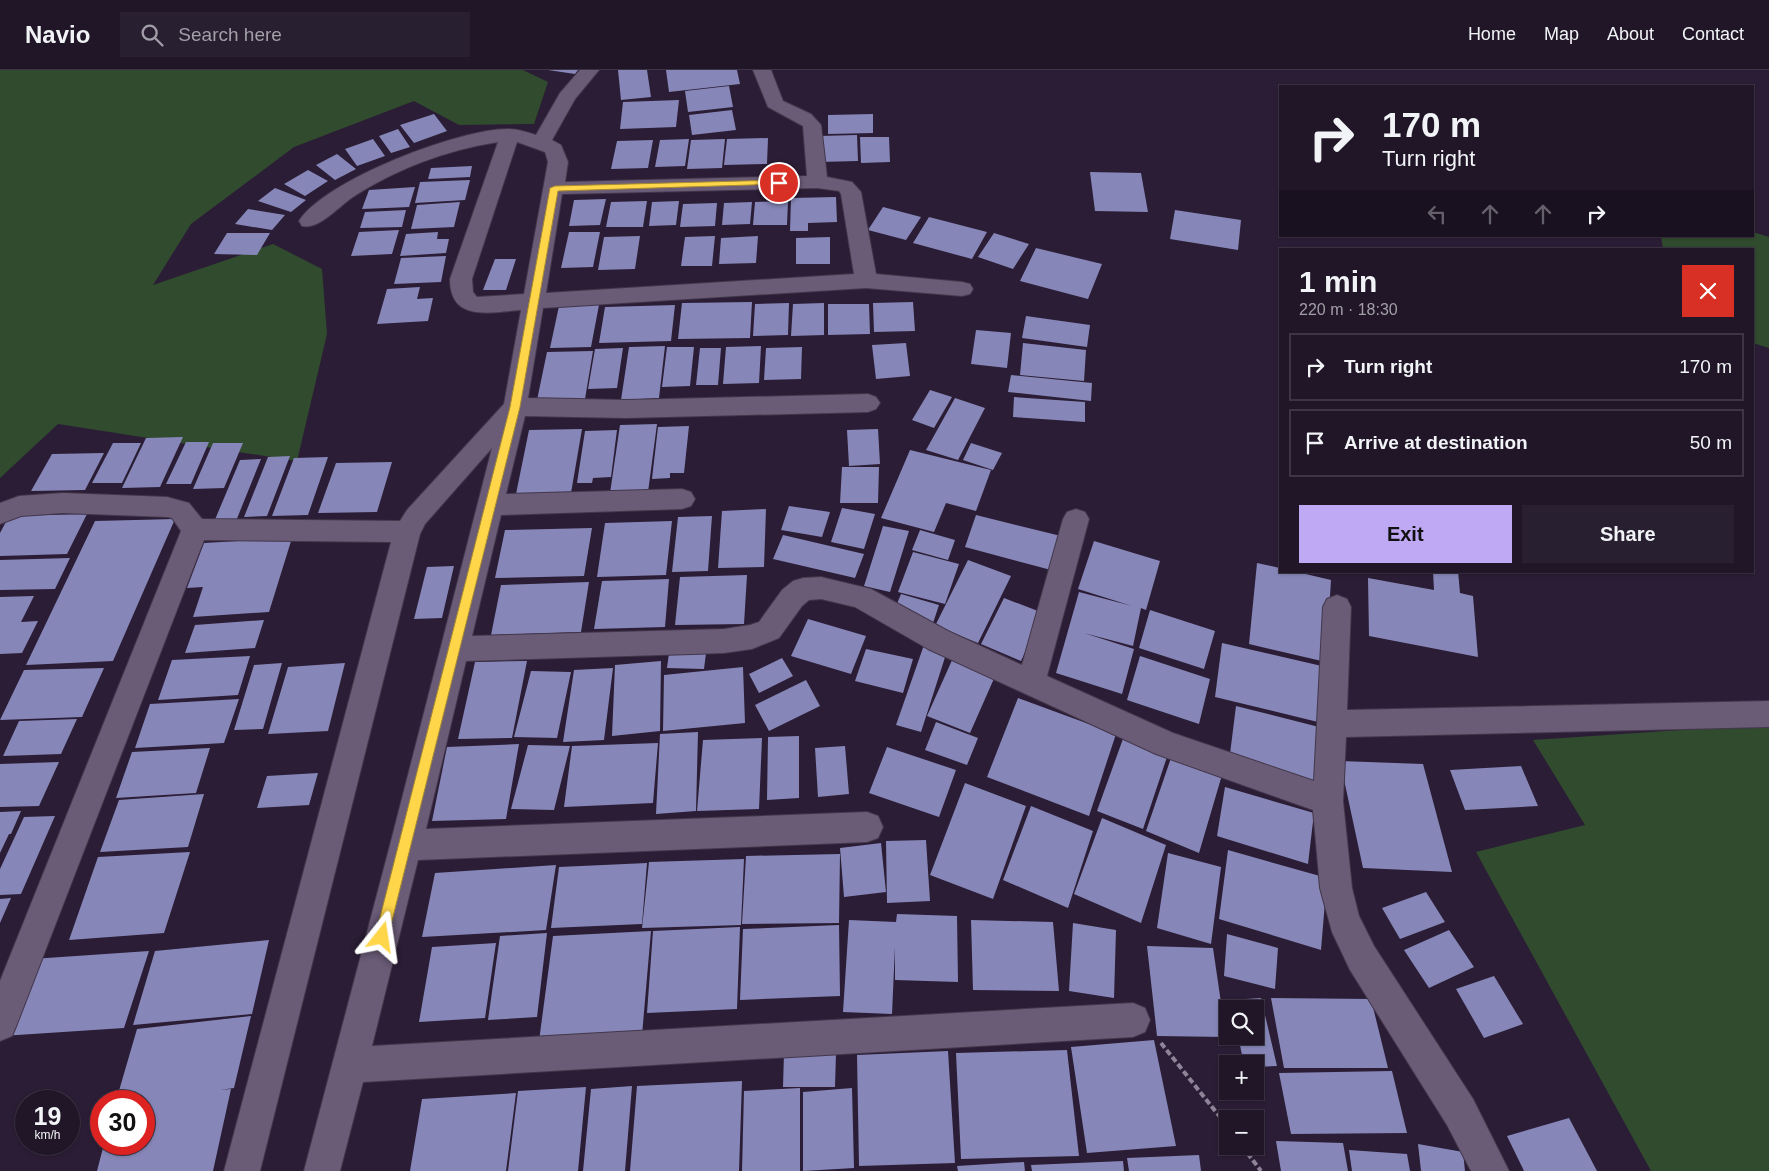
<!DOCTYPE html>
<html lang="en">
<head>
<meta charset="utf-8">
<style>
  body { margin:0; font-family:Arial,sans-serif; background:#281f30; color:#f1f3f6; height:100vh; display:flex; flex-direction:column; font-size:19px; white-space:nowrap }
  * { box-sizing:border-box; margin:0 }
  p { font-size:16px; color:#a29fa8 }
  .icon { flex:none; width:28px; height:28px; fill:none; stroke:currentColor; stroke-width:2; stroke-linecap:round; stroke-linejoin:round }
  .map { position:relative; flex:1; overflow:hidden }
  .panel { position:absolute; left:1279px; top:178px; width:475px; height:325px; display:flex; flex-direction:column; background:#201628; border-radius:0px; box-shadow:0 1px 4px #0004,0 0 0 1px #3d3545 }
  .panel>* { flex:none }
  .banner { position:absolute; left:1279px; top:15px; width:475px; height:152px; border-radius:0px; box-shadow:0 1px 4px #0004,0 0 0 1px #3d3545; background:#201628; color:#f1f3f6; overflow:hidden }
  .fabs { position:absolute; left:1219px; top:930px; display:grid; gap:10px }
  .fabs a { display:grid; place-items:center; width:45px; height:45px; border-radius:0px; background:#201628; box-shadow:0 1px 4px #0004,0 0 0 1px #3d3545; font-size:25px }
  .speed { position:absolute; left:15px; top:1020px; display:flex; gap:10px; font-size:25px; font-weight:700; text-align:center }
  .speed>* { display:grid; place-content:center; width:65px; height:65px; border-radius:50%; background:#201628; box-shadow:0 1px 4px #0004,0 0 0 1px #3d3545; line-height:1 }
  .speed small { font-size:12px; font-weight:400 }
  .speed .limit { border:8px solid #d22; background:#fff; color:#111 }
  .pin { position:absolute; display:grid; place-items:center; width:42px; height:42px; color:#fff; margin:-21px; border:2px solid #fff; border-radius:50%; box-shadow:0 1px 5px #0007 }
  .me { position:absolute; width:55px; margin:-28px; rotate:15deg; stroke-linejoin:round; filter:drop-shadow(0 0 4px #0008) }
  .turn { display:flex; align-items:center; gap:18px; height:105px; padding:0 20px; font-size:22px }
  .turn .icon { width:65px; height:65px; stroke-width:2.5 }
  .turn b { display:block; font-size:35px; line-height:42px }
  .lanes { display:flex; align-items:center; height:48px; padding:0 20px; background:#0003; justify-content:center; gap:25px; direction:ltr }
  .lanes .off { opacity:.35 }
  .round { display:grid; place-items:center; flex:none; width:52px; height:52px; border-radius:0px; background:#281f30 }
  .headline { display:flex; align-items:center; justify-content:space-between; height:85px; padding:0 20px }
  h1 { font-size:30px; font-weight:700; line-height:38px }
  .action { display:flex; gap:10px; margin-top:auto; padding:10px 20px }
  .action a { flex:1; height:58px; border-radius:0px; background:#bfa9f4; color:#111; font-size:20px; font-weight:700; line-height:58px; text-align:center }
  .action a+a { background:#281f30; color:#f1f3f6 }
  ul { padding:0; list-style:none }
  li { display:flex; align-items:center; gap:15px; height:68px; margin:0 10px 8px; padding:0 10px; border:2px solid #3d3545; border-radius:0px }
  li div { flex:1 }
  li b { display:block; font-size:19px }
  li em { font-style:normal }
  header { display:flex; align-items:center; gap:30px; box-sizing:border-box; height:70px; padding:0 25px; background:#201628; border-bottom:1px solid #3d3545 }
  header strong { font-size:24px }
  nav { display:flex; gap:28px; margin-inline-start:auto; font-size:18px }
  .search { width:350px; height:45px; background:#281f30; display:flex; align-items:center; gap:12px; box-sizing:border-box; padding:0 18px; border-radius:0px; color:#a29fa8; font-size:19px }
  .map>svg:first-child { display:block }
</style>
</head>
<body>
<header>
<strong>Navio</strong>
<div class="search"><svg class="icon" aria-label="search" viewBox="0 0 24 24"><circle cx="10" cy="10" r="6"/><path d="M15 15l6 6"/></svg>Search here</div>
<nav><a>Home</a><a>Map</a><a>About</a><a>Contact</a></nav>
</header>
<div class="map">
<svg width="1769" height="1101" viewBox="0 0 1769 1101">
  <rect width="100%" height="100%" fill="#2b1d35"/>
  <path fill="#304b2e" d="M0,0h523l25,12 -14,42 -75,1 -45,-24 -120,46 -103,77 -38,61 120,-41 49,25 5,65 -30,127 -239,-37 -58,54z
    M1753,162l16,5v111l-16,-5 -1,-94h-89l-2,-13h91z
    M1769,654v447h-118l-175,-319 109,-27 -52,-85z"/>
  <path fill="#8687b8" d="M548,0h30l-3,4z
    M618,0h29l4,27 -30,3z
    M666,0h71l3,14 -71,8z
    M729,16l4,21 -45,5 -3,-21z
    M679,30l-3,27 -56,2 3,-27z
    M732,40l4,20 -44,5 -3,-20z
    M434,44l13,17 -33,12 -14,-18z
    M873,44v19l-45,1v-19z
    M398,59l12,18 -19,6 -12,-17z
    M857,65l1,26 -39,1v-26z
    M860,67h29l1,25 -29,1z
    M768,68l-1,26 -43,1 3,-26z
    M373,69l12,17 -28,10 -12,-17z
    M689,69l-4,27 -30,1 5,-27z
    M725,69l-3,29 -35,1 4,-29z
    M653,70l-5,28 -37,1 6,-28z
    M337,84l19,15 -21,11 -19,-15z
    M472,96l-2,11 -42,2 3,-11z
    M308,100l20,11 -23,15 -21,-12z
    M1090,102l51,1 7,39 -53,-1z
    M470,110l-5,20 -50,3 5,-21z
    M415,117l-6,20 -47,2 7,-19z
    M275,118l31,12 -15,12 -33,-11z
    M836,127l1,25 -29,1v8h-18l1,-33z
    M606,129l-6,26 -31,1 5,-26z
    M647,131l-4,26h-37l5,-25z
    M679,131l-3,24 -27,1 3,-24z
    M788,131l-1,24h-34l2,-23z
    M460,132l-6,25 -43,2 6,-24z
    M752,132l-2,22 -28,1 2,-22z
    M717,133l-2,23 -35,1 3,-23z
    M883,137l38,10 -15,23 -38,-10z
    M248,139l37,6 -13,15 -37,-6z
    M406,140l-4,17 -42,1 5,-16z
    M1175,140l66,10 -3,30 -68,-11z
    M929,147l58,15 -15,27 -59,-16z
    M399,160l-7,24 -41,2 8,-24z
    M438,162l-1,7h12l-3,14 -46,3 6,-22z
    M569,162h31l-7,35 -32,1z
    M227,163h43l-13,22 -43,-1z
    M994,163l35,11 -16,25 -35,-12z
    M640,166l-5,33 -37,1 6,-33z
    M715,166l-3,30h-31l4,-29z
    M758,166l-2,27 -37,1 2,-26z
    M830,167v27h-34v-26z
    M1036,178l66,16 -14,35 -68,-18z
    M446,186l-5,26 -47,2 7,-26z
    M495,189h21l-10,31h-23z
    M420,217l-3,12 16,-1 -5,23 -51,3 10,-35z
    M752,232l-2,36 -72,1 4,-36z
    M913,232l2,29 -41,1 -1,-29z
    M789,233l-1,32 -35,1 2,-32z
    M824,233v32l-33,1 2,-32z
    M828,234h41l1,30 -42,1z
    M599,235l-8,42 -41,1 9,-42z
    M675,235l-4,36 -72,2 6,-36z
    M1026,246l64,9 -3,22 -65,-9z
    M976,260l35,3 -4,35 -36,-4z
    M906,273l4,33 -34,3 -4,-34z
    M1023,273l63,7 -2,31 -64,-6z
    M665,276l-6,52 -38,2 8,-53z
    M761,276l-2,37 -36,1 3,-37z
    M667,277h27l-4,39 -28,1z
    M802,277l-1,32 -37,1 2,-32z
    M623,278l-6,40 -29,1 7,-40z
    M700,278h21l-3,37h-22z
    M593,281l-8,48 -48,1 10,-48z
    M1011,305l81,8 -1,18 -83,-9z
    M930,320l22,7 -18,31 -22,-8z
    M1014,327l71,5v20l-72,-5z
    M955,328l30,10 -27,52 -32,-10z
    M657,354l-9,68 -38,1 10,-68z
    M689,356l-5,47h-14v5l-18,1 6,-52z
    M582,359l-11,64 -55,1 13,-64z
    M878,359l2,35 -31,2 -2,-36z
    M617,360l-6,47 -18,1 -1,5h-15l8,-52z
    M183,367l-23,50 -38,1 24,-50z
    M186,372h23l-18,42h-25z
    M113,373h28l-19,40h-30z
    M213,373h30l-19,45 -31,1z
    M971,373l31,10 -9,17 -30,-10z
    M910,380l81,20 -15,41 -30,-8 -12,29 -53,-14z
    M104,383l-19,37 -54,1 21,-37z
    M290,386l-23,60 -23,1 24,-60z
    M328,387l-20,58 -36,1 22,-58z
    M261,389l-25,62 -22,1 26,-62z
    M392,392l-15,50 -59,1 18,-50z
    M842,397h37l-1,36h-38z
    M789,436l41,6 -8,25 -41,-7z
    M842,438l33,6 -11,35 -33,-7z
    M766,439l-2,58 -46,1 4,-57z
    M87,444l-20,40 -67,2v-23l9,-17z
    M976,445l85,21 -10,34 -86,-23z
    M712,446l-4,55 -36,1 6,-55z
    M175,449l-62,142 -87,4 69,-144z
    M672,451l-6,54 -69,2 8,-54z
    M883,456l26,5 -19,61 -26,-6z
    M592,458l-8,48 -89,2 10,-48z
    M920,460l35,10 -7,20 -36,-10z
    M783,465l81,19 -9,24 -82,-19z
    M292,468l-23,74 -76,5 10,-30 -16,1 17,-45z
    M1094,471l66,20 -14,49 -5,-2 -8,38 -49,-13 50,16 -12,45 -66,-21 23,-81 53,14 -54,-17z
    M913,482l46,12 -14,40 -47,-12z
    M70,488l-15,31 -55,1v-30z
    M968,490l43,16 -33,67 -43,-17z
    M1257,493l23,5v3h13l38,9 -5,82 -77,-18z
    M454,496l-12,52 -28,1 13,-52z
    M1433,501h25l2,22 13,3 5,61 -109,-21 -1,-58 66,12z
    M747,505l-3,49 -69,1 5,-48z
    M669,509l-4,48 -71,2 8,-48z
    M589,512l-8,50 -90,3 10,-50z
    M901,524l38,11 -6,18 -39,-12z
    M34,526l-13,26 17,-1 -16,32 -22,1v-57z
    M1004,528l39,15 -22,48 -40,-17z
    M1150,540l65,21 -11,38 -65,-21z
    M808,549l58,17 -15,38 -60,-18z
    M264,550l-9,28 -70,5 10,-28z
    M925,572l23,6 -27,84 -25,-7z
    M1222,573l104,24 -4,56 -107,-26z
    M866,579l47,10 -10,34 -48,-12z
    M669,583h37l-2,16 -37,-1z
    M250,586l-12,39 -80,5 14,-40z
    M1140,586l70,23 -11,45 -72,-24z
    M782,588l11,18 -34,17 -10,-19z
    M953,588l43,16 -26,59 -43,-17z
    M527,591l-15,77 -54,1 17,-77z
    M661,591l-1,70 -48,5 3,-71z
    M282,593l-19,66 -29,1 20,-65z
    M345,593l-17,68 -60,3 20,-67z
    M743,597l2,56 -82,8 1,-56z
    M104,598l-22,49 -82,3 24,-50z
    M613,598l-9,72 -41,2 11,-72z
    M531,601l40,1 -14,66 -43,-1z
    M806,610l14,26 -51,25 -14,-26z
    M1018,628l98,36 -27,82 -102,-39z
    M239,629l-15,44 -89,5 15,-44z
    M1236,636l83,21 -4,58 -86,-23z
    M77,649l-16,35 -58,2 16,-35z
    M936,652l42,16 -11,27 -42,-15z
    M698,662l-2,79 -40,3 4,-80z
    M799,666v62l-32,2 1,-63z
    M1124,666l44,18 -25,75 -46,-18z
    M762,668l-3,71 -62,2 6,-71z
    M658,673l-5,60 -89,4 8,-61z
    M519,674l-13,75 -74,2 15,-74z
    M528,675l42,1 -16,64 -43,-1z
    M845,676l4,48 -31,3 -3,-49z
    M887,677l69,23 -17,47 -70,-24z
    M210,678l-14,45 -80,5 16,-46z
    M1172,685l50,20 -23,78 -53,-22z
    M1340,691l83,3 29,108 -89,-4z
    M59,692l-20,44 -39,1v-43z
    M1521,696l17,40 -73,4 -15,-40z
    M318,703l-9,32 -52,3 10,-32z
    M965,713l61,23 -33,93 -63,-24z
    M1225,717l89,26 -6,51 -91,-28z
    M204,724l-16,53 -88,5 19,-52z
    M1031,736l62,25 -25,77 -65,-28z
    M21,741l-10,23h-2l-9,19v-41z
    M55,746l-34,78 -21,1v-26l24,-52z
    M1102,748l64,27 -25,78 -67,-29z
    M926,770l4,61 -43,2 -1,-62z
    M881,773l5,49 -42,5 -4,-49z
    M1228,780l99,28 -6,72 -102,-31z
    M190,782l-26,81 -95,7 29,-83z
    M1168,783l53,14 -10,77 -54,-16z
    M840,784l-1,69 -97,1 4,-68z
    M744,789l-3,66 -99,3 7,-66z
    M647,793l-5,61 -91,4 8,-61z
    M556,795l-10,65 -124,7 13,-64z
    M1426,822l19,30 -45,17 -18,-31z
    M11,828l-11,25v-24z
    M897,844l60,2 1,66 -63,-2v-33l-3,67 -49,-2 6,-92 47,2z
    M971,850l82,2 6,69 -86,-1z
    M1073,853l43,7 -2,68 -45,-7z
    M839,855l1,71 -100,4 3,-71z
    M740,857l-3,82 -90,4 6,-82z
    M1449,860l25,37 -45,21 -25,-38z
    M651,861l-9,104 -103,6 14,-105z
    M547,863l-10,84 -49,3 12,-84z
    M1227,864l51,14 -3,41 -51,-13z
    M269,870l-17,74 -119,11 22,-74z
    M496,873l-11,75 -66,4 13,-75z
    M1147,876l66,2 13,89 -69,-1z
    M149,881l-25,77 -122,8 30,-77z
    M1494,906l29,48 -39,14 -28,-49z
    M1261,928l16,68 -22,1v-3h-11l-6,-28h17v-27h-23l-2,-9z
    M1271,928l100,1 17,69h-104z
    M251,946l-17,72 -14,2 11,-1 -18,82h-116l7,-27h40v-43h-28l21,-72z
    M1154,970l22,106 -89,7 -16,-106z
    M1067,980l12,106 -118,3 -5,-106z
    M948,981l7,112 -96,3 -2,-111z
    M784,983h52l-1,34h-52z
    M1392,1001l15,62 -116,1 -12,-61z
    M742,1011l-3,90h-109l7,-85z
    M632,1016l-7,85h-42l8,-82z
    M586,1017l-8,84h-70l10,-80z
    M800,1018v83h-58l2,-80z
    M852,1018l2,80 -51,3v-79z
    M516,1023l-10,78h-96l12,-72z
    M1569,1048l28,53h-73l-17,-35z
    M1276,1071l67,2 5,28h-67z
    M1418,1074l45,8 2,19h-44z
    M1349,1080l58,4 3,17h-58z
    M1199,1085l2,16h-72l-2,-13z
    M1123,1091l1,10h-92l-1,-6z
    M1024,1092l1,9h-67l-1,-5z"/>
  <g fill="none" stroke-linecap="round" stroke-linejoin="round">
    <g stroke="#43374b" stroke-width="2">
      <path id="street" d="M580,0h19l-24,29 -23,41 9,5 7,17 -3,20 242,-6 -4,-50 -35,-19 -15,-37h18l12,31 28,13 10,11 6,52 25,5 9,10 15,82 86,8 8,2 3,5 -3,5 -8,2 -96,-8 -323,20 -15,90 98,2 242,-6 8,3 4,6 -4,6 -8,3 -242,6 -101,-2 -19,78 176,-5 9,3 4,7 -4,7 -9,3 -181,6 -29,121 252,-7 26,-4 9,-3 23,-32 11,-9 10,-3 18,-1 50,12 77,42 74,34 41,-146 4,-7 9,-3 9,3 4,7 -42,157 126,57 141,48 9,-174 4,-8 10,-4 10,4 4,8 -4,103 422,-9v26l-423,10 -3,64 9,87 7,28 15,30 99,153 36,72h-38l-24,-46 -97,-155 -18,-38 -12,-44 -7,-78 -157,-56 -228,-105 -73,-42 -34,-8 -12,1 -7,6 -23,32 -27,11 -28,4 -258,8 -40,168 441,-17 11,4 5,11 -5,11 -11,4 -449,18 -46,186 761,-43 12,5 5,12 -5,12 -12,5 -770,45 -23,89h-36l86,-326 102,-397 -67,76 -5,10 -160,637h-36l167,-629 -187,-2 -187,484 -5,12 -12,5v-60l181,-450 -9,-13 -5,-1 -104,-4 -42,3 -21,8v-21l19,-7 44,-3 104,4 22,6 13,16 198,2 7,-11 97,-106 17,-94c-30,2 -71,13 -71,-31l48,-137c-51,8 -102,27 -145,55 -15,10 -34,33 -51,29l-3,-5c26,-41 162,-93 210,-92 9,0 18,3 27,6l24,-42zM517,72l28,10 3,10 -24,132 -47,3 -4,-5 -1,-13zM817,118l22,3 2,3 13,80 -308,19 16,-99z"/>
    </g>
    <path stroke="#8f8397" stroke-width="4" stroke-dasharray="6 3" stroke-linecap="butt" d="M1161,973l67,84
      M1242,1076l19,25"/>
    <use href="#street" fill="#6a5b77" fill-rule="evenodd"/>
  </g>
  <path fill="#ffd54a" stroke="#a68a30" d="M779,110l5,3 -2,1 -224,7 -38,216 -132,530 -2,5 -4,2 -5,-2 -2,-5 135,-530 40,-219 5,-2z"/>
</svg>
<div class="fabs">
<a><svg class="icon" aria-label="search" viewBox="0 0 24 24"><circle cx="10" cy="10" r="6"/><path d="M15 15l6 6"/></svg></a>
<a>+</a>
<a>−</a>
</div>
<div class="speed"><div>19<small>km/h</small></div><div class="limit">30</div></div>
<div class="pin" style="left:779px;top:113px;background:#d93025"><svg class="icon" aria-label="arrive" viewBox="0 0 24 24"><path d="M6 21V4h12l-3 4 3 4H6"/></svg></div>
<svg class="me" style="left:382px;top:867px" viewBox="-20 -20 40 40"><path d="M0-17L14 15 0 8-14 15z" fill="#ffd54a" stroke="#fff" stroke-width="4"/></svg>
<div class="banner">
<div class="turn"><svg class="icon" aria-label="right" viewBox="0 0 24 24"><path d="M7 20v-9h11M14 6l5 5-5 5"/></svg><div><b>170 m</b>Turn right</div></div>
<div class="lanes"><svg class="icon off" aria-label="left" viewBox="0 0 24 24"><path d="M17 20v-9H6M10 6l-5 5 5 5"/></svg><svg class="icon off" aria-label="ahead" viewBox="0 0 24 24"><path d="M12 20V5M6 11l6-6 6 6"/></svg><svg class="icon off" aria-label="ahead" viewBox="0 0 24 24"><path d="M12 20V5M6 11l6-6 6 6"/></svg><svg class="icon" aria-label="right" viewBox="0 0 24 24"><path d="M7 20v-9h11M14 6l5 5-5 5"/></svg></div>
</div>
<section class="panel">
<div class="headline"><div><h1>1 min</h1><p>220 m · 18:30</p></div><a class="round" style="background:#d93025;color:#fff"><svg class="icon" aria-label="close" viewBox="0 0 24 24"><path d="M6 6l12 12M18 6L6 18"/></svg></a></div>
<ul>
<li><svg class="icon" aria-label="right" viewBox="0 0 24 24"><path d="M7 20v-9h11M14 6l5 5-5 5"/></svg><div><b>Turn right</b></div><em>170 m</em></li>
<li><svg class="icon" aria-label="arrive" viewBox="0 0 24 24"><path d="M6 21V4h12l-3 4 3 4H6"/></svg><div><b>Arrive at destination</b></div><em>50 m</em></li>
</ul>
<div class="action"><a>Exit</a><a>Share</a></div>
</section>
</div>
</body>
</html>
